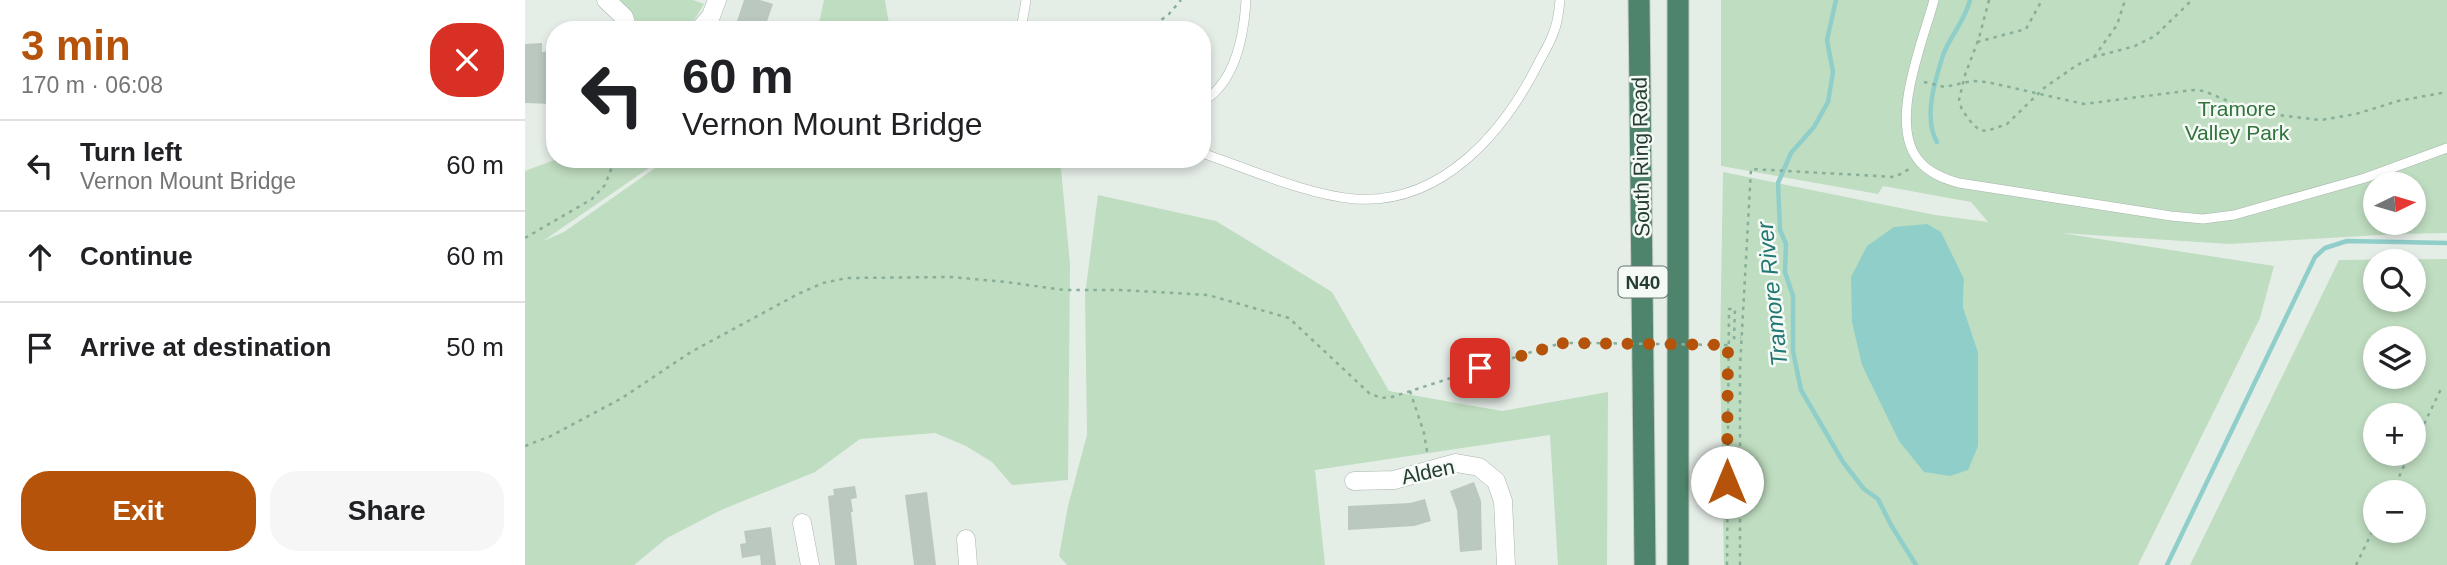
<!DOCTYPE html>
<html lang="en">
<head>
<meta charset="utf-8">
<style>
  body { margin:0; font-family:Arial,sans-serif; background:#f6f6f6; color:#202124; height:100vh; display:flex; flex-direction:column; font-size:26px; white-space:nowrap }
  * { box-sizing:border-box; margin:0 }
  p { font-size:23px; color:#757577 }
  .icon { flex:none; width:38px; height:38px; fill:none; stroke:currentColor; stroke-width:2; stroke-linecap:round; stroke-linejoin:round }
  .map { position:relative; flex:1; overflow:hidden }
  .side { display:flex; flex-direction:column; background:#fff; width:525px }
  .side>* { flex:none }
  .top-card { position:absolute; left:21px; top:21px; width:665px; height:147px; border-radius:28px; box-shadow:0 4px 10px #0003; background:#fff; color:#202124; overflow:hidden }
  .needle { width:46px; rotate:85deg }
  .controls { position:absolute; left:1838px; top:172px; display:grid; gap:14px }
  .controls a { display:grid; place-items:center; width:63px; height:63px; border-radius:50%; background:#fff; box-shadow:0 4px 10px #0003; font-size:35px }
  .pin { position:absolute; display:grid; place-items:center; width:60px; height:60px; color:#fff; margin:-30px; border-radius:14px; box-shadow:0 4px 10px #0006 }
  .me { position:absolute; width:77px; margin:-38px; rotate:0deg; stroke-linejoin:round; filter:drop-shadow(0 0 5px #0008) }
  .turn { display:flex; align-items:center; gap:24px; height:147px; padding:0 21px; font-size:32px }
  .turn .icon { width:91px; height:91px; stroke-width:2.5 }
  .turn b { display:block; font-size:49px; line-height:60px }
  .round { display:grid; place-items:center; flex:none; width:74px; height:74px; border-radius:28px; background:#f6f6f6 }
  .headline { display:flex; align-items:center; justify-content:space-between; height:119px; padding:0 21px }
  h1 { font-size:42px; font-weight:700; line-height:52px; color:#b45309 }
  .cta { display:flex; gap:14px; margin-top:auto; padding:14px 21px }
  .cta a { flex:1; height:80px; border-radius:28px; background:#b45309; color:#fff; font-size:28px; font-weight:700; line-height:80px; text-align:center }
  .cta a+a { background:#f6f6f6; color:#202124 }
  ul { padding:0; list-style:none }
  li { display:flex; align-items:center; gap:21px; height:91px; padding:0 21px; border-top:2px solid #e0e0e0 }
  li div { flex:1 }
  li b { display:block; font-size:26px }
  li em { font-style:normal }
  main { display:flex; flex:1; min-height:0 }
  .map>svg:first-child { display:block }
</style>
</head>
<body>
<main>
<section class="side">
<div class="headline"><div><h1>3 min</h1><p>170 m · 06:08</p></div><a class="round" style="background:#d93025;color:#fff"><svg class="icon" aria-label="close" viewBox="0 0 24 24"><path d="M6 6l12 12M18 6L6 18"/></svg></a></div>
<ul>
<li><svg class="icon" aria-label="left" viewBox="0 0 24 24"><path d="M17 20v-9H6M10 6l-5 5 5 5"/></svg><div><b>Turn left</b><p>Vernon Mount Bridge</p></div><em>60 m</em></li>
<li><svg class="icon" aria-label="ahead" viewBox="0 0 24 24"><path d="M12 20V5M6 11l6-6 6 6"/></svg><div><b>Continue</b></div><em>60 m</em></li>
<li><svg class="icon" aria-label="arrive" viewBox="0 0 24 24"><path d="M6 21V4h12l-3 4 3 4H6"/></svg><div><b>Arrive at destination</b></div><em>50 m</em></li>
</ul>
<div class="cta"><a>Exit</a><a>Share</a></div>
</section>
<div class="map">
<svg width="1922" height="565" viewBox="0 0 1922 565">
  <rect width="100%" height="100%" fill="#e5ede7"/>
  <path fill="#bfddc0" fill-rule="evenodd" d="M94,0h74l11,4 -16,26h-53l-6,-18z
    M299,0h61l5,30h-77l7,-11z
    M1196,0h726v233l-51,1 -167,10 -168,-11 213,33 -14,52 -122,247h-414l-4,-211 3,-182 212,43 53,7 -17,-20 -88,-16 -5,8 -157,-28zM1850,184h38v38h-38zM1439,279l-1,28 15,45 -116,13z
    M32,159h105l-119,82 21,-9 104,-73h392l10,105 -2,216 -56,5 -20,-23 -26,-16 -31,-13 -75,6 -45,33 -94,38 -54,28 -33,27h-109v-394z
    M573,195l118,26 116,71 57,99 113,20 106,-19 -1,173h-49l-8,-130 -235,35 10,95h-258l-8,-9 9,-50 19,-71 -2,-140z
    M1922,259v306h-257l149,-305zM1850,261h38v38h-38zM1850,338h38v38h-38zM1850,415h38v38h-38zM1850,492h38v38h-38z"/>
  <path fill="#90ceca" d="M1402,224l14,8 23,47 -1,28 15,45v94l-10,24 -18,6 -26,-4 -25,-31 -37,-76 -10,-43 -1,-45 16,-31 27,-19z"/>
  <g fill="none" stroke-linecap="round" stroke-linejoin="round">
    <path stroke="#90ceca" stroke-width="4.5" d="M1311,0l-9,40 6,32 -5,30 -14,25 -23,26 -13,30 2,47 6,14 -1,28 8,24v55l8,39 42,72 21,27 14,10 13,26 25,40
      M1412,142c-14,-24 -2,-61 6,-87 7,-19 22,-34 27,-55
      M1642,565l148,-308 10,-9 22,-7 100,2"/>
  </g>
  <path fill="#bac8c0" d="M219,0h16l13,4 -9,26h-30z
    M17,43v9l9,-1v53l-26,-1v-59z
    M949,482l7,19 1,49 -22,2 -3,-42 -7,-19z
    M330,486l2,12 -6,1 2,13h-2l6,53h-22l-7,-69 6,-1 -1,-6z
    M402,492l9,73h-22l-9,-70z
    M900,499l6,22 -17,5 -66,4v-24l62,-3z
    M246,527l5,38h-15l-1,-10 -18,3 -2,-14 6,-1 -2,-12z"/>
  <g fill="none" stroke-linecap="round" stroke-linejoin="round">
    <g stroke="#a8b5ad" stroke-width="10">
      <path id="service" d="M1409,0c-11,42 -48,127 -13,163 10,11 24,16 38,20l212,33 32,3 31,-4 131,-37 82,-30
        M496,30l5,-30
        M677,102c34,-20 42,-67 44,-102
        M677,153c47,16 105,42 153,46 88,6 150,-68 185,-139 5,-9 11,-19 14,-29 4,-9 5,-21 6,-31"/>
    </g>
    <g stroke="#a8b5ad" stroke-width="19">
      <path id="minor" d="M81,0l18,17 4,13
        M174,30l12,-14 6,-16
        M829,481l40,-1 62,-17 23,4 17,14 7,20 3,64
        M277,523l8,42
        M441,539l2,26"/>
    </g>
    <g stroke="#c2c9c5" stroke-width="23">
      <path id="trunk" d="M1114,0l6,565
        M1153,0v565"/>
    </g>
    <path stroke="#87af99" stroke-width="2.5" stroke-dasharray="3.5 5" stroke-linecap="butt" d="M1464,0l-10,38 -14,37 -6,25 3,10 9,12 8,8 8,1 20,-7 37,-36 33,-23 17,-8 41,-11 20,-10 37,-36
      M623,30l21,-16 12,-14
      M1452,42l49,-13 16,-29
      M1569,57l23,-32 8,-25
      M1399,82l21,5 27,-6 15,1 97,22 109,-14 11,1 38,16 27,7 52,6 35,-6 42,-13 49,-9
      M0,238l67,-39 13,-14 10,-26
      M885,391l14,42 3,18 4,2
      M0,446l26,-10 71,-38 69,-46 107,-58 25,-11 24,-5 105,-1 54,5 58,8h56l88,5 81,23 80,75 12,5 11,-1 158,-51 14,-3h24
      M1888,447l28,-58
      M1867,492l18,-39
      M1202,565l2,-256h6l-1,29h7
      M1215,565v-198l11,-198 144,8 16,-9
      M1831,565l19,-39"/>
    <use href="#service" stroke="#fff" stroke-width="9"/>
    <use href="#minor" stroke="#fff" stroke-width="18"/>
    <use href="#trunk" stroke="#4f846c" stroke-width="21"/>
    <path stroke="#87af99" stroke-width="2.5" stroke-dasharray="3.5 5" stroke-linecap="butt" d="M1063,343l140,2"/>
  </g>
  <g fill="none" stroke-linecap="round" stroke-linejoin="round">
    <path stroke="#b45309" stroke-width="12" stroke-dasharray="0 21.6" d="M955,368l84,-25 164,2 -1,137"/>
  </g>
  <g text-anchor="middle" stroke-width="5" stroke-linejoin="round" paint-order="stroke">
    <rect fill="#f5faf6" stroke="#63766c" stroke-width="2" x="1093.5" y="266.5" width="49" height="31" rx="5"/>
    <g font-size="19" font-weight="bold" fill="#253e31">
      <text x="1118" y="289">N40</text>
    </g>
    <g font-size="21" fill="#31733b" stroke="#f5faf6">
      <text x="1712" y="116">Tramore<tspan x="1712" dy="24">Valley Park</tspan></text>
    </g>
    <g font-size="21" fill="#253e31" stroke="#f5faf6">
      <text transform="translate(1116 157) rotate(-91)" y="7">South Ring Road</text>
      <text transform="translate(903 472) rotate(-12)" y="7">Alden</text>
    </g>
    <g font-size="23" font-style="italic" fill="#227772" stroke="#f5faf6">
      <text transform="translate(1247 294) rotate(-96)" y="8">Tramore River</text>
    </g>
  </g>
</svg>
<div class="controls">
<a><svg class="needle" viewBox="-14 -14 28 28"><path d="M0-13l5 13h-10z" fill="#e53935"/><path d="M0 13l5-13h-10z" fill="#757577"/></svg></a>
<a><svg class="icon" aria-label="search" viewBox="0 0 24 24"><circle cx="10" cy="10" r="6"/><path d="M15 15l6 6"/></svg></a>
<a><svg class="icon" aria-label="layers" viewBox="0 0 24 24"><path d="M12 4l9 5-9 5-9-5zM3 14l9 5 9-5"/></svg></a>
<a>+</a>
<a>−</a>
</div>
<div class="pin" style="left:955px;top:368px;background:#d93025"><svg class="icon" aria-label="arrive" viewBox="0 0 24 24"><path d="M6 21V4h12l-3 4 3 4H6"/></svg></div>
<svg class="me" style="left:1202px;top:482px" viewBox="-20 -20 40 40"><circle r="19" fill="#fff"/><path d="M0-13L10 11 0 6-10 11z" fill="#b45309"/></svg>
<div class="top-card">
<div class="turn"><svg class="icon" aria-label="left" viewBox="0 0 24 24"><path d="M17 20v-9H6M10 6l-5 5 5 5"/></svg><div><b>60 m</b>Vernon Mount Bridge</div></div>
</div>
</div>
</main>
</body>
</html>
